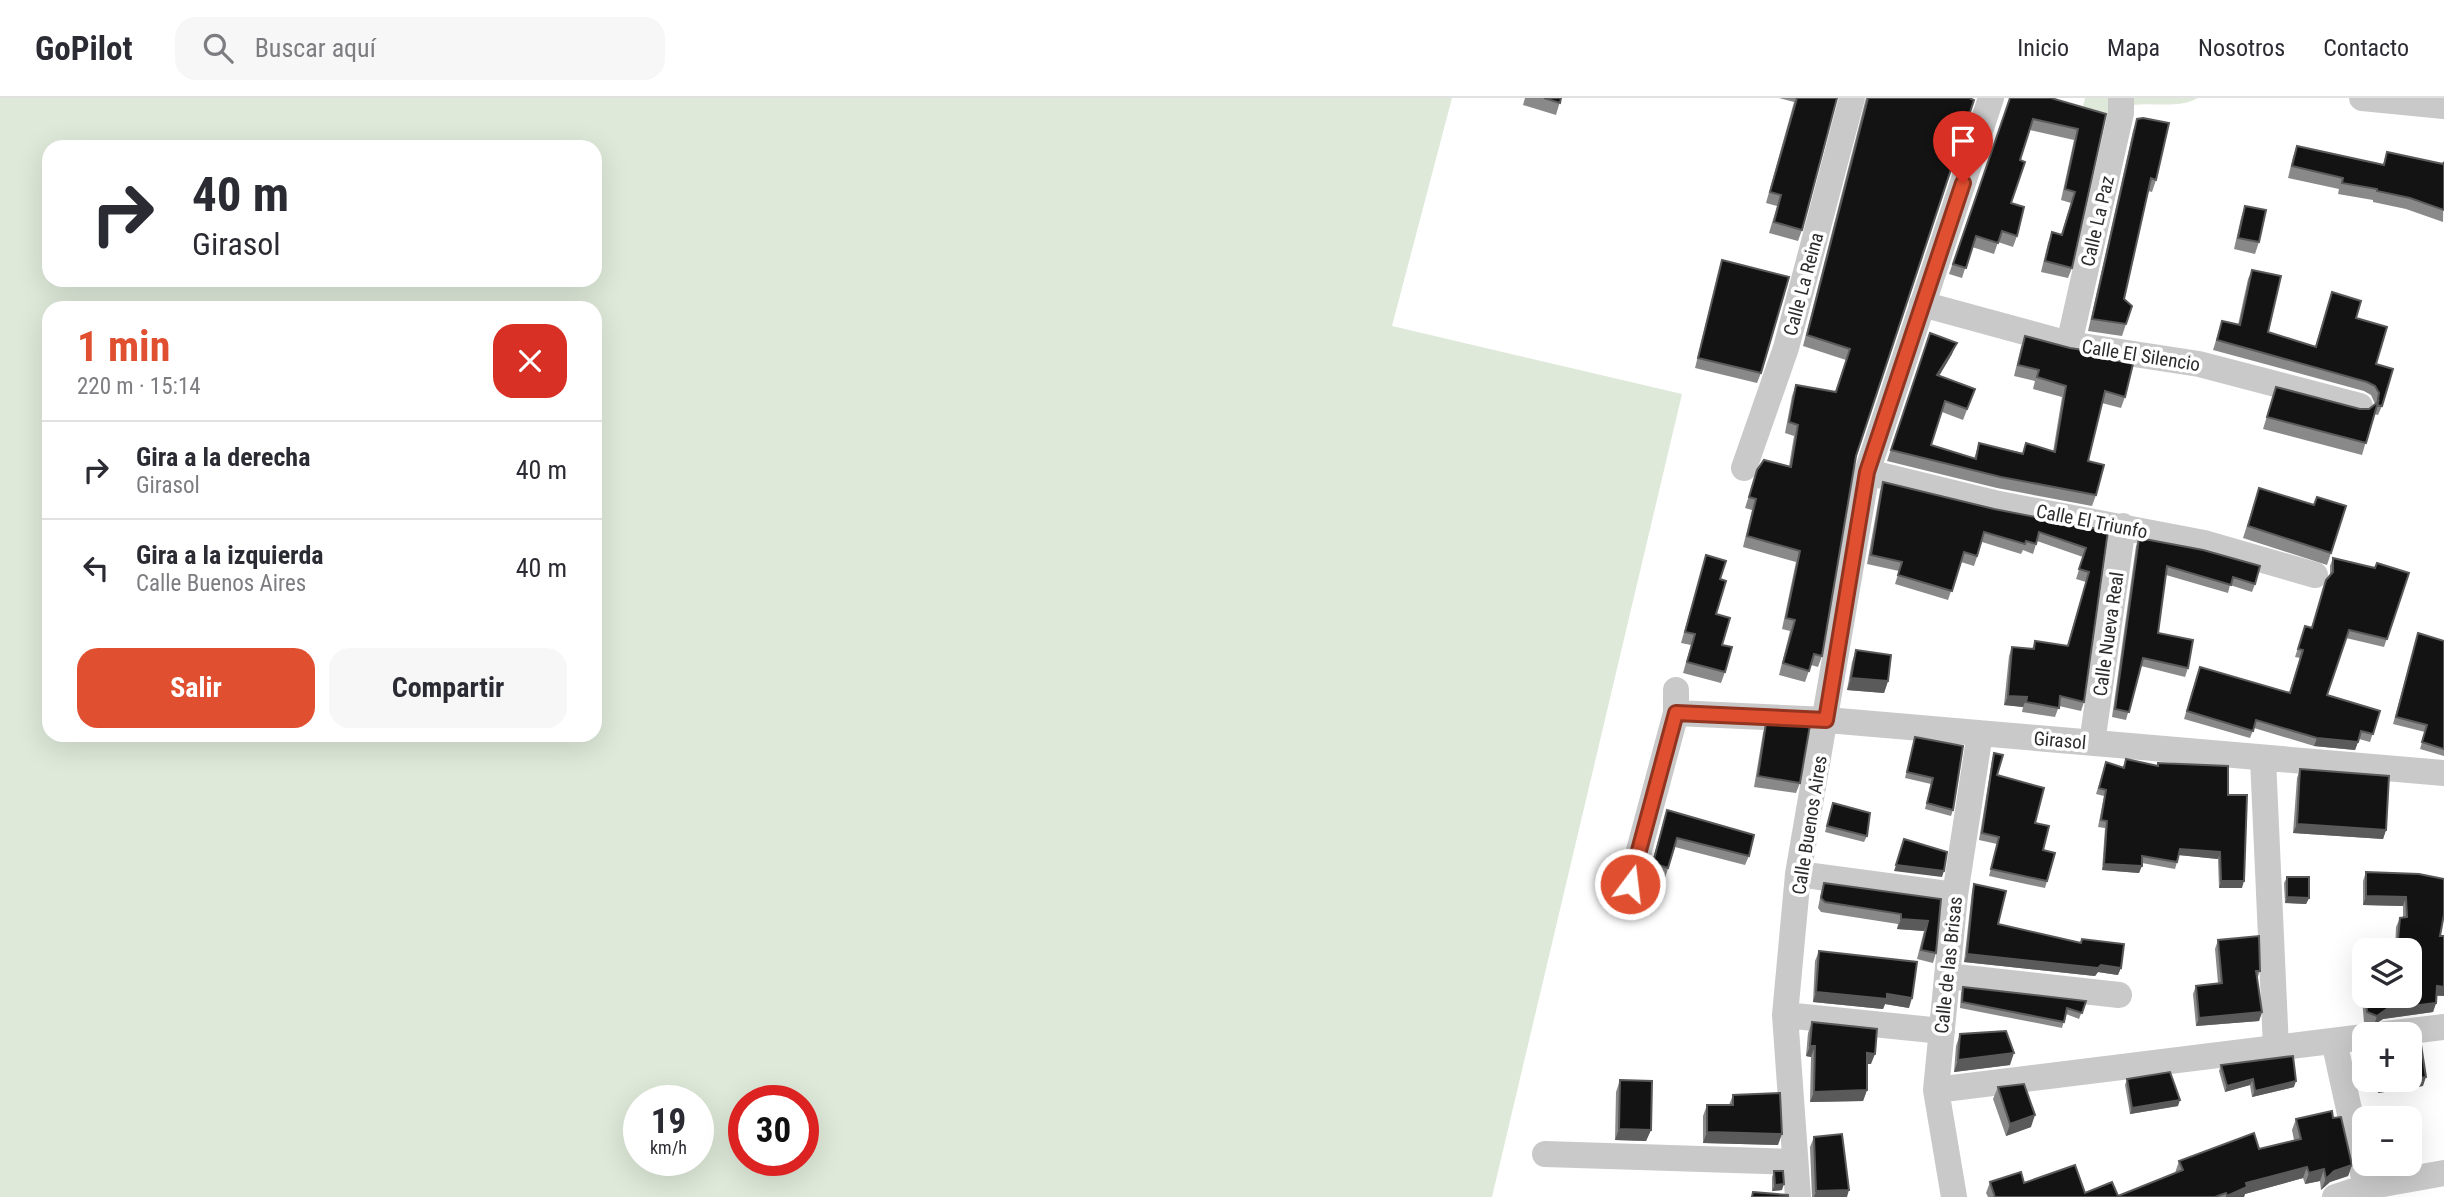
<!DOCTYPE html>
<html lang="es">
<head>
<meta charset="utf-8">
<style>
  body { margin:0; font-family:"Roboto Condensed",sans-serif; background:#f7f7f7; color:#2b2b33; height:100vh; display:flex; flex-direction:column; font-size:26px; white-space:nowrap }
  * { box-sizing:border-box; margin:0 }
  p { font-size:23px; color:#7c7c81 }
  .icon { flex:none; width:38px; height:38px; fill:none; stroke:currentColor; stroke-width:2; stroke-linecap:round; stroke-linejoin:round }
  .map { position:relative; flex:1; overflow:hidden }
  .side { position:absolute; left:42px; top:203px; width:560px; height:441px; display:flex; flex-direction:column; background:#fff; border-radius:21px; box-shadow:0 7px 28px #0002 }
  .side>* { flex:none }
  .guide { position:absolute; left:42px; top:42px; width:560px; height:147px; border-radius:21px; box-shadow:0 7px 28px #0002; background:#fff; color:#2b2b33; overflow:hidden }
  .controls { position:absolute; left:2352px; top:840px; display:grid; gap:14px }
  .controls a { display:grid; place-items:center; width:70px; height:70px; border-radius:14px; background:#fff; box-shadow:0 7px 28px #0002; font-size:35px }
  .speed { position:absolute; left:623px; top:987px; display:flex; gap:14px; font-size:35px; font-weight:700; text-align:center }
  .speed>* { display:grid; place-content:center; width:91px; height:91px; border-radius:50%; background:#fff; box-shadow:0 7px 28px #0002; line-height:1 }
  .speed small { font-size:18px; font-weight:400 }
  .speed .limit { border:10px solid #d22; background:#fff; color:#111 }
  .pin { position:absolute; display:grid; place-items:center; width:60px; height:60px; color:#fff; margin:-72px -30px; border-radius:50% 50% 50% 0; rotate:-45deg; box-shadow:0 0 7px #0007 }
  .pin .icon { rotate:45deg }
  .me { position:absolute; width:77px; margin:-38px; rotate:15deg; stroke-linejoin:round; filter:drop-shadow(0 0 5px #0008) }
  .turn { display:flex; align-items:center; gap:24px; height:147px; padding:0 35px; font-size:32px }
  .turn .icon { width:91px; height:91px; stroke-width:2.5 }
  .turn b { display:block; font-size:49px; line-height:60px }
  .round { display:grid; place-items:center; flex:none; width:74px; height:74px; border-radius:21px; background:#f7f7f7 }
  .headline { display:flex; align-items:center; justify-content:space-between; height:119px; padding:0 35px }
  h1 { font-size:42px; font-weight:700; line-height:52px; color:#e05030 }
  .action { display:flex; gap:14px; margin-top:auto; padding:14px 35px }
  .action a { flex:1; height:80px; border-radius:21px; background:#e05030; color:#fff; font-size:28px; font-weight:700; line-height:80px; text-align:center }
  .action a+a { background:#f7f7f7; color:#2b2b33 }
  ul { padding:0; list-style:none }
  li { display:flex; align-items:center; gap:21px; height:98px; padding:0 35px; border-top:2px solid #e1e1e2 }
  li div { flex:1 }
  li b { display:block; font-size:26px }
  li em { font-style:normal }
  header { display:flex; align-items:center; gap:42px; box-sizing:border-box; height:98px; padding:0 35px; background:#fff; border-bottom:2px solid #e1e1e2 }
  header strong { font-size:33px }
  nav { display:flex; gap:38px; margin-inline-start:auto; font-size:24px }
  .search { width:490px; height:63px; background:#f7f7f7; display:flex; align-items:center; gap:18px; box-sizing:border-box; padding:0 24px; border-radius:21px; color:#7c7c81; font-size:26px }
  .map>svg:first-child { display:block }
</style>
</head>
<body>
<header>
<strong>GoPilot</strong>
<div class="search"><svg class="icon" aria-label="search" viewBox="0 0 24 24"><circle cx="10" cy="10" r="6"/><path d="M15 15l6 6"/></svg>Buscar aquí</div>
<nav><a>Inicio</a><a>Mapa</a><a>Nosotros</a><a>Contacto</a></nav>
</header>
<div class="map">
<svg width="2444" height="1099" viewBox="0 0 2444 1099">
  <rect width="100%" height="100%" fill="#fff"/>
  <path fill="#dee9d9" fill-rule="evenodd" d="M0,0h1452l-60,228 290,68 -190,803h-1492zM49,49h546v133h-546zM49,210h546v427h-546zM639,1003h59v59h-59zM744,1003h59v59h-59z
    M2085,0h30l-4,24 -7,-5 -18,-2 -3,-9z
    M2125,0h73c-19,11 -44,4 -66,7z"/>
  <g fill="none" stroke-linecap="round" stroke-linejoin="round">
    <path stroke="#c9c9c9" stroke-width="26" d="M2362,0l82,8
      M1922,206l147,40 130,20 161,42
      M2069,246l52,-231v-15
      M1744,370l42,-120 66,-250
      M1867,374l127,31 210,40 111,32
      M1676,615l151,7 617,53
      M2092,645l31,-217
      M2263,661l13,289
      M1798,776l157,21
      M1630,786l46,-171v-23
      M1947,878l172,19
      M1785,917l157,16
      M2386,936l58,-7
      M2334,943l32,146
      M1936,992l428,-53
      M1545,1056l250,8
      M1798,1099l-13,-182 13,-141 69,-402 124,-374
      M1954,1099l-18,-107 19,-195 25,-162
      M2335,1099l31,-10 78,-14"/>
  </g>
  <path fill="#898989" d="M1525,0h36l-5,17 -33,-10z
    M1779,0h58l-35,132 -4,11 -29,-8 8,-27 -11,-3 28,-101z
    M1866,0h103l-113,358 -34,200 -4,11 -7,-2 -6,17 -26,-7 11,-44 -8,-2 14,-67 -53,-15 9,-37 -7,-2 12,-38 32,-4 5,-30 -9,-3 7,-37 4,-11 39,7 11,-32 -43,-14z
    M2010,0l96,16 -34,154 -4,10 -27,-6 7,-29 4,-11 9,3 10,-32 -10,-3 13,-60 -44,-10 -10,30 -9,43 6,33 -4,11 -15,-5 -4,12 -22,-7 -10,31 -13,-4z
    M2137,21l19,61 -4,12 -4,-1 -24,108 8,7 -10,30 -34,-5 45,-200z
    M2297,48l86,19 4,-13 56,12 1,-2 -1,60 -37,-13 -33,-7v-2l-35,-6 1,-5 -51,-11 5,-21z
    M2245,108l14,36 -4,12 -21,-5 7,-31z
    M1722,162l39,113 -4,10 -62,-15 24,-98z
    M2252,172l16,62 47,15 17,-55 24,26 20,46 6,42 -4,9 -4,-1 -12,41 -99,-26 13,-42 84,22h9l6,-5 -4,-9 -7,-4 -151,-41 9,-29 16,4 10,-46z
    M1930,235l22,21 -13,22 36,13 -12,31 -21,-8 -11,33 43,14 5,-16 44,10 3,-10 27,9 9,-55 -29,-8 2,-8 -21,-5 7,-29 4,-11 89,24 11,37 -4,11 -19,-5 -14,58 8,34 -4,11 -95,-18 -110,-27z
    M1883,384l111,27 114,22 -24,171 -3,9 -22,-5 -4,11 -33,-5 1,-5 -19,-2 5,-49 3,-9 20,2 3,-8 32,5 19,-64 -10,-3 7,-22 -46,-16 -4,13 -10,-4 -2,4 -39,-12 -8,24 -13,-4 -13,38 -53,-16 4,-13 -32,-7 13,-73z
    M2259,390l72,65 -4,12 -84,-27z
    M2139,440l116,46 -3,8 -22,-7 -2,8 -62,-18 -8,58 30,35 -3,9 -44,-11 -15,54 -14,-3 24,-171z
    M1706,457l16,90 3,27 -4,11 -38,-10 8,-28 -10,-2z
    M2333,460l42,10 34,5 -25,74 -38,-9 -19,57 53,16 -10,31 -11,-3 -4,11 -41,-4 -60,-18 -4,10 -66,-19 13,-44 92,18 11,-35 -5,-1 10,-31 6,2 19,-52v-10z
    M2418,535l26,8v115l-24,-7 5,-17 -32,-8z
    M1856,552l32,31 -4,12 -37,-3 5,-28z
    M1766,625l34,60 -4,10 -42,-6 9,-54z
    M1915,639l38,73 -2,6 -26,-7 6,-25 -26,-6z
    M1994,655l3,22 38,48 8,27 4,31 -2,7 -56,-12 8,-32 -18,-4 13,-80z
    M2126,661l31,7 1,-3 70,32 14,93h-23l-1,-29 -39,-4 -4,14 -33,-6 -3,10 -37,-3 3,-42 -7,-1 6,-31 -8,-2 10,-32 17,5z
    M2300,671l86,61 -3,9 -90,-6 4,-55z
    M1833,705l34,33 -3,6 -39,-10z
    M1667,712l82,46 -4,9 -70,-18 -10,31 -16,-6z
    M2366,774l53,2 21,62h4v60h-8v7l-3,9 -50,7 -9,6 -10,-3 -3,-35 3,-7v16h46v-46h-15l1,-23 4,-9h3v-12l-40,-1v-24z
    M2287,779l22,21 -3,6 -21,-1 -1,-20z
    M1824,785l117,16 -5,54 -3,10 -16,-4 7,-28 -27,-2 1,-5 -77,-12 -3,-4 3,-15z
    M1974,786l24,40 82,19 2,-4 36,36 -20,-3 -3,4 -131,-14 8,-71z
    M2218,842l42,31 -3,8 5,33 -3,9 -63,5 -3,-32 3,-8 22,-3 -3,-34z
    M1819,853l90,57 -24,-4 -2,5 -70,-7 2,-41z
    M1963,889l123,14 -7,18 -13,-5 -4,14 -102,-20 1,-15z
    M1812,924l59,42h-4v26l-4,11 -53,1 1,-45 -5,-1 2,-23z
    M1960,936l50,31 -56,7 2,-26z
    M2364,947v34l-5,1 -6,-26 3,-8z
    M2221,967l73,22 -42,10 -2,-12 -25,7 -6,-21z
    M2127,981l51,27 -48,8 -5,-29z
    M1620,982l31,50 -5,11 -31,-1 1,-48z
    M2376,982h34l13,6 -45,7z
    M1998,989l33,40 -25,9 -13,-37z
    M1733,997l45,50 -75,-2v-27l4,-11h22z
    M2333,1020l19,47 -4,11 -18,6 -9,8 -1,-9 -15,3 -2,-6 -58,16 -1,3h-256l-2,-4 4,-11 34,1 61,10 33,3 57,-23 4,-12 80,-12 35,-9 -2,-10 4,-11z
    M1814,1039l33,60h-35l-2,-50z
    M1774,1073l8,19 -10,1v-14z"/>
  <path fill="#5a5a5a" d="M1957,245l-5,11 -19,32 4,-11z
    M1851,580l37,3 -4,12 -37,-3z
    M2008,598l19,1 -4,10 -19,-2z
    M2317,640l41,4 -3,8 -41,-4z
    M2297,726l89,6 -3,9 -90,-6z
    M2180,751l40,3 -2,7 -40,-4z
    M2104,766l38,2 -3,7 -37,-3z
    M1896,767l48,6 -2,6 -48,-6z
    M2221,783h23l-2,7h-23z
    M2366,798l40,1 -3,9 -40,-1z
    M2287,799l22,1 -3,6 -21,-1z
    M1901,821l27,2 -4,10 -27,-2z
    M1967,856l134,11 20,3 -3,7 -20,-3 -3,4 -131,-14z
    M2437,888l7,1v9l-11,-1z
    M1816,894l71,2 25,4 -3,10 -24,-4 -2,5 -70,-7z
    M2436,905l-3,9 -50,7 -9,6 3,-9 10,-7z
    M2262,914l-3,9 -63,5 3,-8z
    M1810,948h5l-4,11 -5,-1z
    M1867,955l8,1 -4,10h-8z
    M2014,955l-4,12 -56,7 4,-12z
    M2362,973h2v8l-5,1z
    M2426,979l-3,9 -45,7 3,-8z
    M2253,981l-3,6 -25,7 2,-6z
    M2296,983l-2,6 -42,10 3,-6z
    M1867,992l-4,11 -53,1 4,-10z
    M2180,1002l-2,6 -48,8 2,-6z
    M2035,1017l-4,12 -25,9 4,-12z
    M1619,1031l32,1 -5,11 -31,-1z
    M1707,1034l75,2 -4,11 -75,-2z
    M2352,1067l-4,11 -18,6 -9,8 5,-11 8,-8z
    M2307,1069l-4,11 -58,16 -1,3h-17l19,-14z
    M2324,1071l-4,12 -15,3 4,-11z
    M1784,1086l-2,6 -10,1 3,-6z
    M1849,1092l-2,7h-33l2,-6z"/>
  <path fill="#131313" stroke="#5a5a5a" stroke-width="2" d="M1544,0h17l-1,5z
    M1797,0h40l-35,132 -28,-8 7,-27 -11,-3z
    M1868,0h101l5,2 -118,356 -34,200 -8,-2 -5,17 -26,-8 12,-43 -9,-2 14,-67 -53,-15 9,-37 -7,-2 8,-27 7,-10 27,7 7,-42 -9,-3 7,-37 40,7 14,-43 -43,-14z
    M2010,0h41l55,16 -34,154 -27,-7 7,-29 10,3 13,-43 -10,-3 13,-60 -45,-10 -13,41 5,2 -14,41 13,4 -7,29 -15,-5 -4,12 -22,-7 -10,32 -13,-4z
    M2143,20l26,5 -13,57 -5,-2 -27,121 8,7 -6,18 -34,-5 45,-200z
    M2297,48l87,19 3,-13 56,12 1,-2v48l-34,-12 -33,-7v-2l-35,-6 1,-5 -51,-12z
    M2245,108l21,4 -7,32 -21,-4z
    M1722,162l67,17 -28,96 -63,-15z
    M2252,172l29,6 -13,56 48,15 16,-55 29,9 -5,17 31,9 -11,37 17,5 -11,37 -5,-1 2,-12 -4,-7 -8,-4 -150,-42 5,-19 18,4z
    M1930,235l27,10 -20,32 38,14 -8,20 -22,-8 -14,44 45,14 3,-16 44,11 3,-11 29,9 11,-66 -29,-9 2,-7 -21,-5 7,-29 45,12 46,7 -2,5 19,4 -8,33 -20,-6 -17,70 16,4 -8,30 -95,-18 -110,-27z
    M2276,289l84,22h9l9,-7 -12,41 -99,-26z
    M1883,384l111,27 114,22 -24,171 -24,-6 -1,12 -33,-6 1,-5 -19,-1 4,-49 22,2 1,-8 33,5 21,-74 -10,-3 7,-21 -47,-16 -3,12 -10,-3 -1,3 -41,-12 -7,24 -13,-4 -12,39 -54,-16 4,-13 -31,-7z
    M2259,390l55,17 3,-8 29,9 -15,47 -83,-27z
    M2139,440l64,12 57,16 -5,18 -22,-7 -2,8 -64,-19 -9,67 35,7 -5,28 -45,-10 -14,54 -14,-3z
    M1706,457l20,6 -6,18 6,2 -10,33 14,4 -8,27 10,2 -7,25 -38,-10 8,-28 -10,-2z
    M2333,460l42,10 2,-5 32,10 -22,66 -38,-9 -22,65 53,16 -7,23 -12,-3 -3,11 -41,-4 -61,-18 -3,11 -66,-20 13,-44 90,26 13,-43 -5,-1 7,-23 7,2 14,-48 7,-8z
    M2418,535l26,8v108l-22,-7 5,-17 -31,-8z
    M1856,552l35,5 -3,26 -37,-3z
    M1766,625l44,2 -10,58 -42,-7z
    M1915,639l48,9 -10,64 -26,-7 6,-25 -26,-6z
    M1994,655l9,2 -6,20 47,13 -9,35 14,3 -6,24 12,3 -8,28 -56,-12 8,-32 -17,-4z
    M2126,661l32,7v-3l70,3v29h19l-3,86h-23l-1,-29 -40,-3 -3,13 -35,-6v10l-38,-2 3,-43 -6,-1 5,-30 -7,-2 7,-26 18,6z
    M2300,671l89,7 -3,54 -89,-6z
    M1833,705l37,10 -3,23 -40,-10z
    M1667,712l87,25 -5,21 -72,-18 -9,30 -15,-5z
    M1904,741l43,13 -3,19 -48,-6z
    M2366,774l53,2 25,5v35l-4,22h4v51l-7,-1 -1,17 -49,6 -10,7 -10,-4 -1,-16h44v-46h-13l3,-32 7,-1 -1,-20 -40,-1z
    M2287,779h22v21l-22,-1z
    M1824,785l117,16 -5,54 -15,-3 7,-29 -27,-2v-5l-76,-12 -4,-4z
    M1974,786l32,7 -8,33 83,19 1,-4 42,5 -3,24 -20,-3 -3,3 -131,-14z
    M2259,838l1,35h-4l6,41 -63,6 -3,-32 26,-3 -4,-43z
    M1819,853l98,11 -5,36 -25,-4v5l-71,-7z
    M1963,889l123,14 -4,12 -15,-5 -3,14 -102,-20z
    M1812,924l65,7 -2,25 -8,-1v37l-53,2 1,-46h-5z
    M2006,933l8,22 -56,7 2,-26z
    M2420,940l6,39 -45,8 -1,-5h30v-41z
    M2364,947v26h-2l-6,-25z
    M2293,958l3,25 -41,10 -2,-12 -26,7 -6,-21z
    M2170,974l10,28 -48,8 -5,-29z
    M1620,982l32,1 -1,49 -32,-1z
    M2024,986l11,31 -25,9 -12,-37z
    M1780,995l2,41 -75,-2v-27h26v-10z
    M2332,1013l1,7 8,-1 11,48 -18,6 -8,8 -2,-10 -15,4 -2,-6 -61,16 1,4 -20,9 -1,-3 -11,4h-220l-5,-15 31,-10 3,11 51,-18 10,28 27,-11 6,14 65,-26 -4,-9 75,-28 5,16 42,-10 -5,-20z
    M1842,1036l7,56 -33,1 -2,-54z
    M1774,1073h9l1,13 -9,1z
    M1753,1094l35,3v2h-36z"/>
  <g fill="none" stroke-linecap="round" stroke-linejoin="round">
    <g stroke="#92341f" stroke-width="18">
      <path id="route" d="M1630,786l46,-171 150,7 41,-248 96,-289"/>
    </g>
    <use href="#route" stroke="#e05030" stroke-width="12"/>
  </g>
  <g text-anchor="middle" stroke-width="7" stroke-linejoin="round" paint-order="stroke">
    <g font-size="19" fill="#2c2c2c" stroke="#fff">
      <text transform="translate(2097 123) rotate(-77)" y="7">Calle La Paz</text>
      <text transform="translate(1803 186) rotate(-75)" y="7">Calle La Reina</text>
      <text transform="translate(2141 257) rotate(9)" y="7">Calle El Silencio</text>
      <text transform="translate(2092 423) rotate(11)" y="7">Calle El Triunfo</text>
      <text transform="translate(2108 536) rotate(-82)" y="7">Calle Nueva Real</text>
      <text transform="translate(2060 642) rotate(5)" y="7">Girasol</text>
      <text transform="translate(1809 727) rotate(-81)" y="7">Calle Buenos Aires</text>
      <text transform="translate(1948 867) rotate(-84)" y="7">Calle de las Brisas</text>
    </g>
  </g>
</svg>
<div class="controls">
<a><svg class="icon" aria-label="layers" viewBox="0 0 24 24"><path d="M12 4l9 5-9 5-9-5zM3 14l9 5 9-5"/></svg></a>
<a>+</a>
<a>−</a>
</div>
<div class="speed"><div>19<small>km/h</small></div><div class="limit">30</div></div>
<div class="pin" style="left:1963px;top:85px;background:#d93025"><svg class="icon" aria-label="arrive" viewBox="0 0 24 24"><path d="M6 21V4h12l-3 4 3 4H6"/></svg></div>
<svg class="me" style="left:1630px;top:786px" viewBox="-20 -20 40 40"><circle r="17" fill="#e05030" stroke="#fff" stroke-width="3"/><path d="M0-11L8 9 0 5-8 9z" fill="#fff"/></svg>
<div class="guide">
<div class="turn"><svg class="icon" aria-label="right" viewBox="0 0 24 24"><path d="M7 20v-9h11M14 6l5 5-5 5"/></svg><div><b>40 m</b>Girasol</div></div>
</div>
<section class="side">
<div class="headline"><div><h1>1 min</h1><p>220 m · 15:14</p></div><a class="round" style="background:#d93025;color:#fff"><svg class="icon" aria-label="close" viewBox="0 0 24 24"><path d="M6 6l12 12M18 6L6 18"/></svg></a></div>
<ul>
<li><svg class="icon" aria-label="right" viewBox="0 0 24 24"><path d="M7 20v-9h11M14 6l5 5-5 5"/></svg><div><b>Gira a la derecha</b><p>Girasol</p></div><em>40 m</em></li>
<li><svg class="icon" aria-label="left" viewBox="0 0 24 24"><path d="M17 20v-9H6M10 6l-5 5 5 5"/></svg><div><b>Gira a la izquierda</b><p>Calle Buenos Aires</p></div><em>40 m</em></li>
</ul>
<div class="action"><a>Salir</a><a>Compartir</a></div>
</section>
</div>
</body>
</html>
